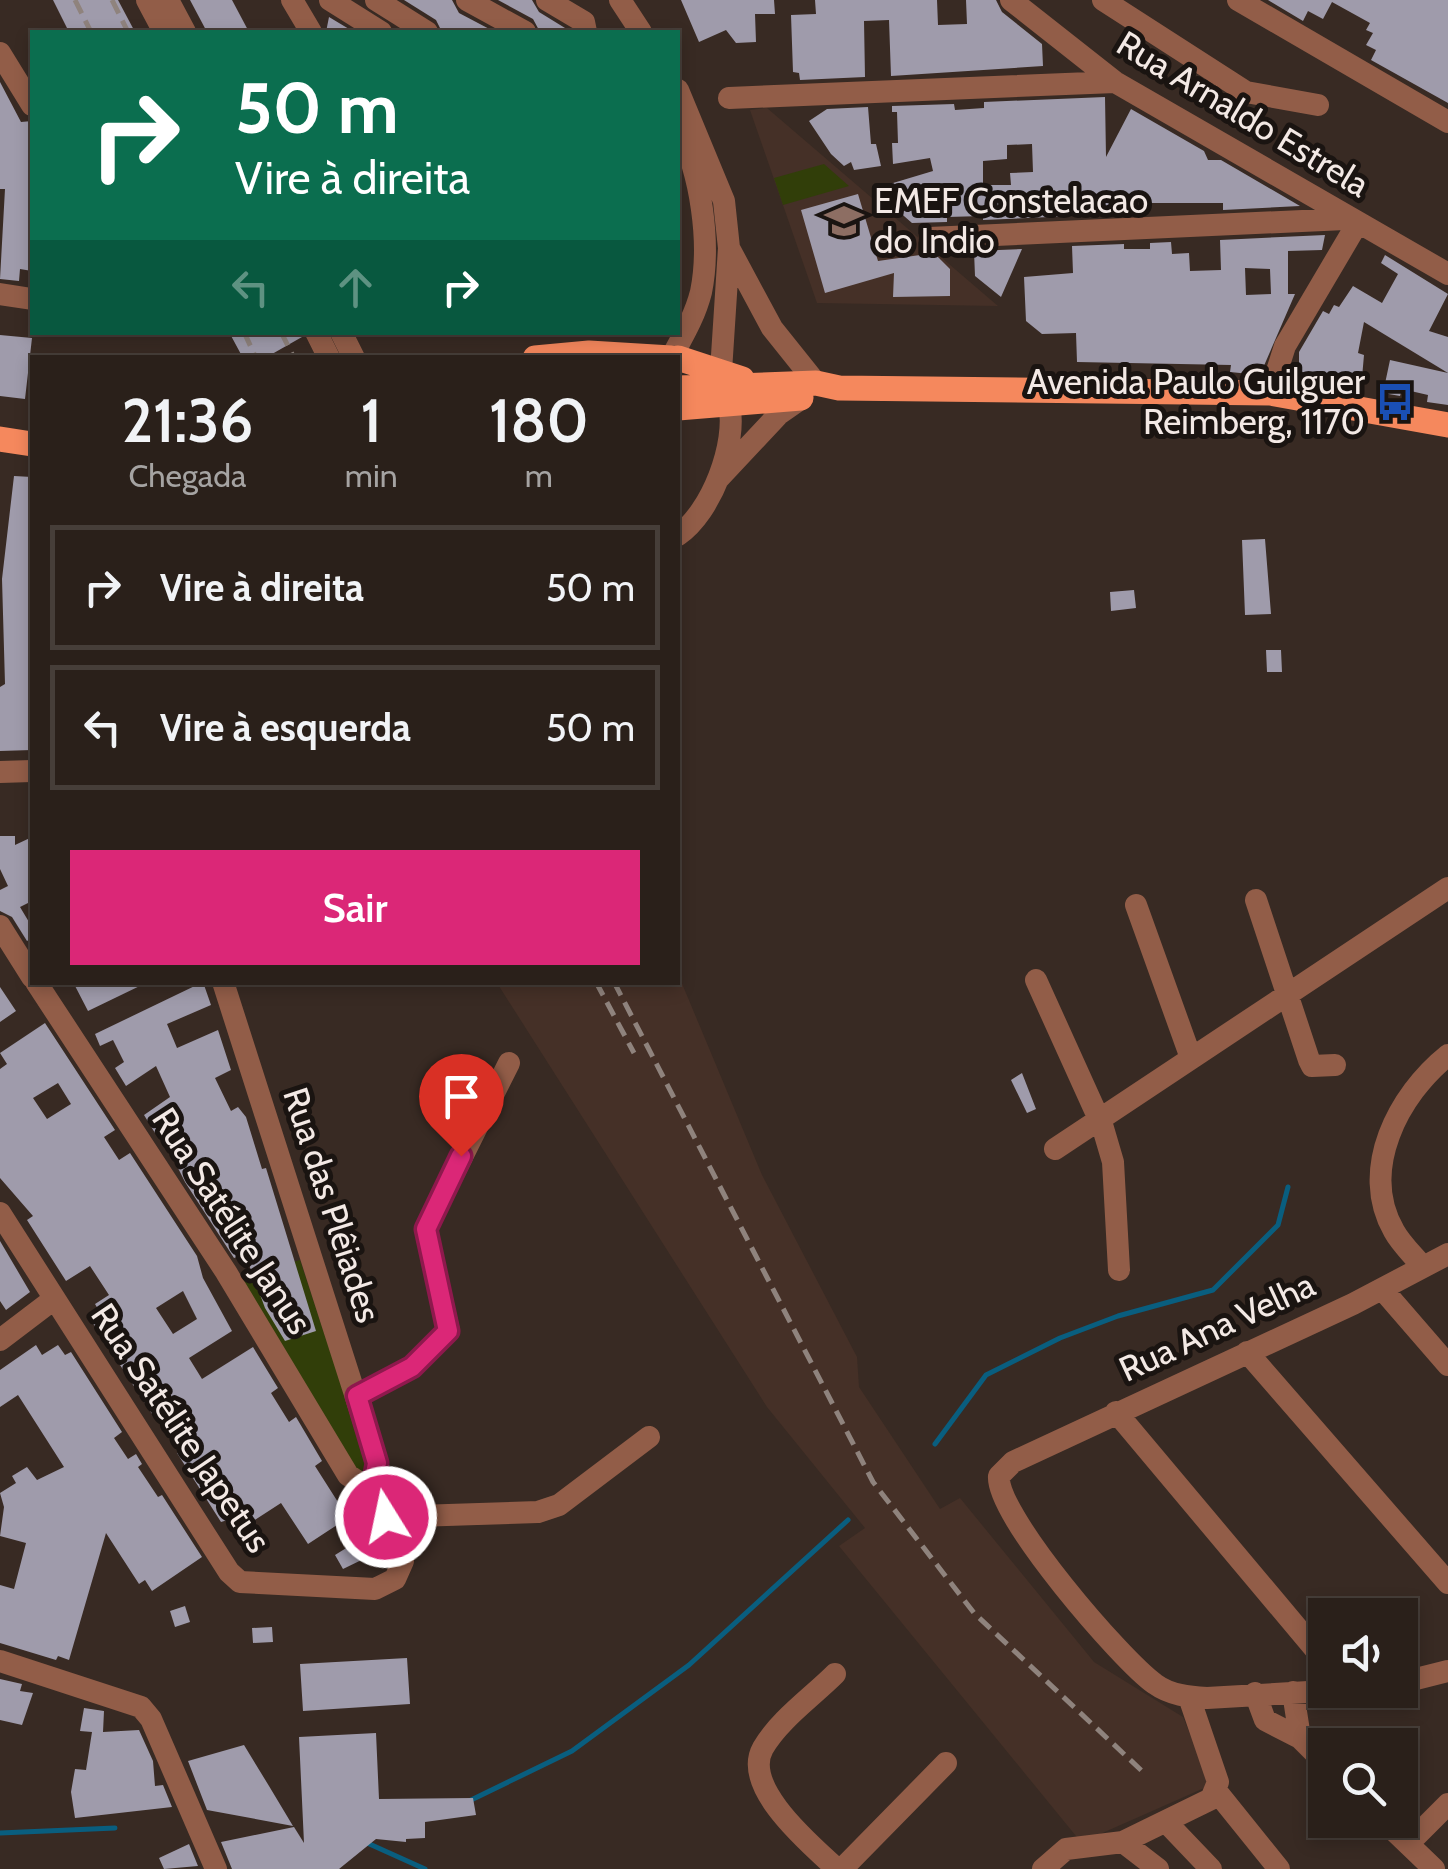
<!DOCTYPE html>
<html lang="pt">
<head>
<meta charset="utf-8">
<style>
  body { margin:0; font-family:Cabin,sans-serif; background:#322823; color:#f1f3f6; height:100vh; display:flex; flex-direction:column; font-size:38px; white-space:nowrap }
  * { box-sizing:border-box; margin:0 }
  p { font-size:32px; color:#a5a3a2 }
  .icon { flex:none; width:55px; height:55px; fill:none; stroke:currentColor; stroke-width:2; stroke-linecap:round; stroke-linejoin:round }
  .map { position:relative; flex:1; overflow:hidden }
  .side { position:absolute; left:30px; top:355px; width:650px; height:630px; display:flex; flex-direction:column; background:#2a201a; border-radius:0px; box-shadow:0 5px 15px #0003,0 0 0 2px #463e39 }
  .side>* { flex:none }
  .banner { position:absolute; left:30px; top:30px; width:650px; height:305px; border-radius:0px; box-shadow:0 5px 15px #0003,0 0 0 2px #463e39; background:#0b6e4f; color:#fff; overflow:hidden }
  .controls { position:absolute; left:1308px; top:1598px; display:grid; gap:20px }
  .controls a { display:grid; place-items:center; width:110px; height:110px; border-radius:0px; background:#2a201a; box-shadow:0 5px 15px #0003,0 0 0 2px #463e39; font-size:50px }
  .pin { position:absolute; display:grid; place-items:center; width:85px; height:85px; color:#fff; margin:-102px -42px; border-radius:50% 50% 50% 0; rotate:-45deg; box-shadow:0 0 10px #0007 }
  .pin .icon { rotate:45deg }
  .me { position:absolute; width:110px; margin:-55px; rotate:350deg; stroke-linejoin:round; filter:drop-shadow(0 0 8px #0008) }
  .turn { display:flex; align-items:center; gap:35px; height:210px; padding:0 40px; font-size:45px }
  .turn .icon { width:130px; height:130px; stroke-width:2.5 }
  .turn b { display:block; font-size:70px; line-height:85px }
  .lanes { display:flex; align-items:center; height:95px; padding:0 40px; background:#0003; justify-content:center; gap:50px; direction:ltr }
  .lanes .off { opacity:.35 }
  .eta { display:flex; justify-content:space-evenly; align-items:center; height:170px; text-align:center }
  .eta b { font-size:60px; font-weight:600; line-height:70px }
  .primary-button { display:flex; gap:20px; margin-top:auto; padding:20px 40px }
  .primary-button a { flex:1; height:115px; border-radius:0px; background:#db2777; color:#fff; font-size:40px; font-weight:600; line-height:115px; text-align:center }
  ul { padding:0; list-style:none }
  li { display:flex; align-items:center; gap:30px; height:125px; margin:0 20px 15px; padding:0 20px; border:5px solid #463e39; border-radius:0px }
  li div { flex:1 }
  li b { display:block; font-size:38px }
  li em { font-style:normal }
  .map>svg:first-child { display:block }
</style>
</head>
<body>
<div class="map">
<svg width="1448" height="1869" viewBox="0 0 1448 1869">
  <rect width="100%" height="100%" fill="#382a23"/>
  <path fill="#453027" d="M767,108l231,198 -181,-3 -67,-193z
    M678,974l84,201 95,182 2,30 81,122 20,-11 134,164 89,55 28,68 -129,57 -6,-6 -237,-290 26,-18 -98,-121 -270,-424 181,-1z"/>
  <path fill="#313e09" d="M824,164l25,22 -66,19 -9,-27z
    M300,1260l67,203 -8,13 -125,-197z"/>
  <g fill="none" stroke-linecap="round" stroke-linejoin="round">
    <path stroke="#095e7f" stroke-width="5" d="M935,1444l51,-69 74,-37 58,-22 95,-26 65,-65 10,-38
      M467,1802l105,-51 117,-86 159,-145
      M0,1833l115,-5
      M365,1842l60,27"/>
  </g>
  <path fill="#9f9bab" fill-rule="evenodd" d="M53,0h65l17,32h-66z
    M190,0h42l17,32h-42z
    M404,0h48l7,13 36,19h-53l-6,-12z
    M498,0h34l7,12 26,16 -2,4h-23l-7,-13z
    M681,0h93l1,14h-20l1,28 -20,1 -10,-13 -27,12z
    M815,0h122l1,25 29,-1 -1,-24h30l6,12 40,32 1,22 -152,10 -2,-56 -25,1 1,56 -65,3 -1,-7 -6,-1 -2,-57 25,-1z
    M1268,0h180v103l-77,-43 5,-10 -10,-5 7,-12 -7,-3 4,-7 -38,-21 -9,17 -15,-8 -5,10z
    M329,17l25,15h-28z
    M0,82l21,40 11,-1v150l-12,-2 -1,12 -19,-2 5,-90h-5z
    M1105,97l1,60 25,-48 73,42 4,9h13l79,46 -77,4v-7h-92l-5,8 -54,-1v6l-89,4v-4l-36,1v5l-35,1 -39,-34 60,-18 -3,-13 -37,6 -1,-21h6l-1,-31h-5v-6l62,-2 1,6 29,-2v-6zM1032,144l1,28 -23,1 1,12h-28v-24l24,-2v-14z
    M868,107l3,37h5l5,22 -27,4 -3,-8 -7,4 -13,-12 -22,-33 18,-12z
    M858,194l20,67 56,-8 16,16v27l-57,1 1,-24 -69,20 -24,-83z
    M1325,235l-3,15 -34,1v43h7l-35,81 -30,-3 1,-7 -154,-3 -1,-29 -34,1 -16,-13 -2,-44 49,-4 -1,-27 52,-2v5h26v-6l21,-1 1,12 17,-1 1,18 31,-1 -1,-30zM1245,268l25,1 1,25 -25,1z
    M1022,249l-21,48 -26,-21 -1,-25z
    M1385,255l63,39 -19,37 19,6v36l-84,-51 -6,31 6,2 -3,34 -62,-18v-19l24,-41 6,3 5,-9 5,2 14,-21 29,17 16,-29 -17,-11z
    M229,332h72l1,5 -37,21h-22z
    M0,335l32,3 -7,61 -25,-3z
    M1390,360l58,13v32l-21,-3 1,-7 -26,-6 -2,7 -17,-3z
    M14,476l18,1 -3,157 3,116 -32,1v-64l5,-3 -3,-105z
    M1265,539l6,75 -26,1 -3,-75z
    M1134,590l2,18 -25,3 -1,-19z
    M1266,650h15l1,22h-15z
    M0,836h15v9l17,-8v64l-12,6 12,20v11l-5,3 -15,-24 -12,-6v-21l8,-4 -8,-17z
    M73,982h75l-60,29z
    M203,982l8,23 -44,19 10,24 41,-18 13,40 -16,8 16,33 7,-4 8,10 16,52 4,-1 50,163 -31,10 -20,-33 -20,-54 -11,4 -49,-76 -26,-52 -4,3 -11,-18 26,-18 -14,-31 -30,20 -11,-18 9,-6 -11,-22 -13,6 -5,-12z
    M0,987l16,24 -16,11z
    M45,1023l70,107 -11,7 15,23 11,-7 67,103 6,22 29,53 -43,27 13,21 51,-32 25,41 -7,5 18,29 7,-5 26,44 -7,5 21,33 6,9 18,-7 3,7 -55,36 -27,-41 -31,20 -6,-8 -23,7 -44,-69 7,-4 -23,-37 -7,5 -62,-95 10,-6 -7,-12 14,-9 -19,-29 -24,15 -39,-61 6,-4 -33,-38v-109l7,-5 -7,-11zM58,1083l13,21 -24,15 -14,-21zM183,1291l14,28 -24,15 -17,-26z
    M1022,1073l14,36 -9,4 -16,-33z
    M0,1241l30,51 -24,18 -6,-9z
    M36,1345l6,10 16,-10 7,10 6,-3 51,80 -8,6 14,21 8,-5 6,10 -4,3 20,30 4,-2 40,62 -50,34 -7,-11 -6,4 -33,-51 -37,127 -11,-4 -2,4 -56,-17v-58l14,4 12,-46 -26,-7 4,-29 -4,-14 16,-10 -4,-7 15,-9 10,13 27,-13 -46,-72 -18,12v-37z
    M372,1532l10,18 -39,19 -8,-14z
    M185,1606l5,16 -15,5 -5,-16z
    M272,1627l1,15 -20,1 -1,-15z
    M407,1658l3,46 -107,7 -3,-47z
    M0,1679l22,5 -2,7 13,2 -11,32 -22,-5z
    M84,1708l20,3 -1,21 36,-2 14,31 2,25 8,-1 9,22 -97,11 -4,-26 4,-23 11,1 6,-38 -12,-1z
    M376,1733l3,66 94,-1 3,17 -51,7v16l-19,1v3l-30,-3 -37,30h-107l-11,-27 73,-15 10,16 -5,-106z
    M244,1745l25,41 24,40 -86,-16 -19,-49z
    M189,1844l9,22 -34,3 -5,-11z"/>
  <g fill="none" stroke-linecap="round" stroke-linejoin="round">
    <path stroke="#925d48" stroke-width="22" d="M147,0l17,32
      M168,0l17,32
      M292,0l19,32
      M330,0l51,32
      M376,0l51,32
      M467,0l58,32
      M547,0l37,22 2,10
      M620,0l21,32
      M1011,0l104,82 333,192
      M1103,0l143,92 72,13
      M1238,0l210,122
      M0,53l32,52
      M678,90l46,111 5,47 -8,123
      M729,98l386,-16
      M929,238l416,-19
      M729,248l43,80 44,55
      M0,294l32,5
      M316,332l13,26
      M341,332l13,26
      M671,358c12,-22 24,-42 30,-66 10,-49 0,-119 -23,-163
      M1270,393l15,-47 72,-122
      M719,478l60,-64 23,-16
      M678,535c33,-22 60,-92 51,-131
      M0,772l32,-1
      M1256,900l53,160 3,6 23,-1
      M1136,905l55,153
      M0,926l32,51
      M1036,980l67,148 10,34 6,108
      M36,982l190,290 122,203 24,16
      M1055,1149l393,-261
      M0,1213l229,359 11,10 135,7 20,-10 8,-18 -31,-70 5,-28 -154,-481
      M1423,1267c-9,-11 -22,-23 -29,-36 -35,-61 4,-136 54,-176
      M1383,1290l65,75
      M0,1340l54,-41
      M1247,1352l201,231
      M357,1396l54,-29 38,-36 -23,-102 83,-166
      M1116,1412l209,249
      M386,1517l152,-5 21,-7 90,-68
      M0,1661l141,46 10,12 65,150
      M835,1674c-23,23 -56,46 -72,74 -22,39 48,97 74,121
      M1400,1683l48,-12
      M1342,1690l-135,8c-18,-1 -37,-3 -52,-14 -33,-23 -160,-170 -156,-208l14,-14 340,-158 95,-50
      M1293,1692l7,46
      M1255,1693l10,27 35,18 25,25
      M1217,1792l62,77
      M1383,1820l51,49
      M1168,1824l43,45
      M1123,1842l35,27
      M1408,1844l40,-40
      M842,1869l104,-106
      M1043,1869l23,-20 57,-7 88,-43 7,-17 -29,-85"/>
    <path stroke="#f5885d" stroke-width="25" d="M535,358l54,-5 82,5
      M678,358l64,21
      M678,388l138,-5 23,5 431,5 178,32
      M678,408l123,-10
      M0,439l32,5"/>
    <path stroke="#8f837d" stroke-width="5" stroke-dasharray="15 8" stroke-linecap="butt" d="M75,0l16,32
      M112,0l16,32
      M244,332l12,26
      M281,332l13,26
      M596,982l38,71
      M614,982l259,500 101,131 168,158"/>
  </g>
  <g fill="none" stroke-linecap="round" stroke-linejoin="round">
    <g stroke="#8e194d" stroke-width="25">
      <path id="route" d="M386,1517l-14,-26 5,-28 -20,-67 55,-29 36,-36 -22,-102 35,-73"/>
    </g>
    <use href="#route" stroke="#db2777" stroke-width="18"/>
  </g>
  <defs>
    <g id="school-bare" transform="scale(3)"><path d="M0-5L7-2L0 1L-7-2ZM-4 1L0 2.5L4 1V4Q0 6-4 4Z" fill="#8d6e63" stroke="#1a1411" stroke-width="2.5" paint-order="stroke"/></g>
    <g id="bus-bare" transform="scale(3)"><path d="M-5-6H5V4H4V6H2V4H-2V6H-4V4H-5ZM-3.5-4V0h7V-4ZM-3.5 1.2v1.5H-2V1.2ZM2 1.2v1.5H3.5V1.2Z" fill="#1a4fb4" stroke="#1a1411" stroke-width="2.5" paint-order="stroke"/></g>
  </defs>
  <g fill-rule="evenodd">
    <use href="#school-bare" x="844" y="221"/>
    <use href="#bus-bare" x="1395" y="402"/>
  </g>
  <g text-anchor="middle" stroke-width="10" stroke-linejoin="round" paint-order="stroke">
    <g font-size="35" fill="#f3e9e5" stroke="#1a1411">
      <text transform="translate(1243 114) rotate(31)" y="12">Rua Arnaldo Estrela</text>
      <text transform="translate(332 1205) rotate(72)" y="12">Rua das Plêiades</text>
      <text transform="translate(232 1221) rotate(57)" y="12">Rua Satélite Janus</text>
      <text transform="translate(1217 1327) rotate(-25)" y="12">Rua Ana Velha</text>
      <text transform="translate(181 1428) rotate(56)" y="12">Rua Satélite Japetus</text>
    </g>
    <g font-size="35" fill="#f3e9e5" stroke="#1a1411" text-anchor="start">
      <text x="874" y="213">EMEF Constelacao<tspan x="874" dy="40">do Indio</tspan></text>
      <text x="1365" y="394" text-anchor="end">Avenida Paulo Guilguer<tspan x="1365" dy="40">Reimberg, 1170</tspan></text>
    </g>
  </g>
</svg>
<div class="controls">
<a><svg class="icon" aria-label="sound" viewBox="0 0 24 24"><path d="M4 9h4l5-4v14l-5-4H4zM17 9q2 3 0 6"/></svg></a>
<a><svg class="icon" aria-label="search" viewBox="0 0 24 24"><circle cx="10" cy="10" r="6"/><path d="M15 15l6 6"/></svg></a>
</div>
<div class="pin" style="left:461px;top:1156px;background:#d93025"><svg class="icon" aria-label="arrive" viewBox="0 0 24 24"><path d="M6 21V4h12l-3 4 3 4H6"/></svg></div>
<svg class="me" style="left:386px;top:1517px" viewBox="-20 -20 40 40"><circle r="17" fill="#db2777" stroke="#fff" stroke-width="3"/><path d="M0-11L8 9 0 5-8 9z" fill="#fff"/></svg>
<div class="banner">
<div class="turn"><svg class="icon" aria-label="right" viewBox="0 0 24 24"><path d="M7 20v-9h11M14 6l5 5-5 5"/></svg><div><b>50 m</b>Vire à direita</div></div>
<div class="lanes"><svg class="icon off" aria-label="left" viewBox="0 0 24 24"><path d="M17 20v-9H6M10 6l-5 5 5 5"/></svg><svg class="icon off" aria-label="ahead" viewBox="0 0 24 24"><path d="M12 20V5M6 11l6-6 6 6"/></svg><svg class="icon" aria-label="right" viewBox="0 0 24 24"><path d="M7 20v-9h11M14 6l5 5-5 5"/></svg></div>
</div>
<section class="side">
<div class="eta">
<div><b>21:36</b><p>Chegada</p></div>
<div><b>1</b><p>min</p></div>
<div><b>180</b><p>m</p></div>
</div>
<ul>
<li><svg class="icon" aria-label="right" viewBox="0 0 24 24"><path d="M7 20v-9h11M14 6l5 5-5 5"/></svg><div><b>Vire à direita</b></div><em>50 m</em></li>
<li><svg class="icon" aria-label="left" viewBox="0 0 24 24"><path d="M17 20v-9H6M10 6l-5 5 5 5"/></svg><div><b>Vire à esquerda</b></div><em>50 m</em></li>
</ul>
<div class="primary-button"><a>Sair</a></div>
</section>
</div>
</body>
</html>
